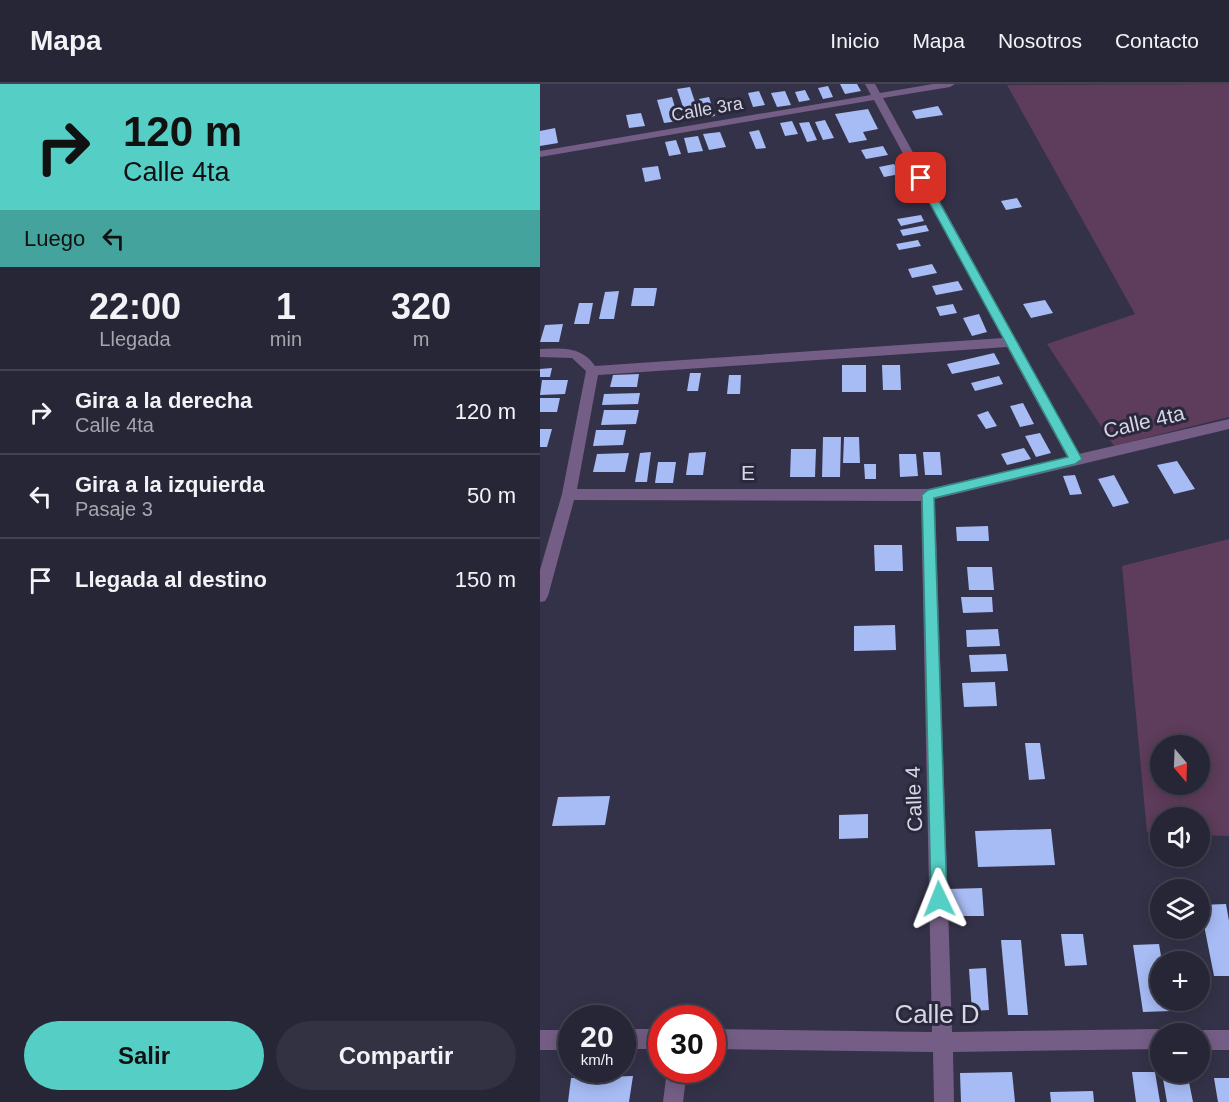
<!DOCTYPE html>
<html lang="es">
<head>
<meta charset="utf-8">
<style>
  body { margin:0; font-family:Arial,sans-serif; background:#333242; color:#f1f3f6; height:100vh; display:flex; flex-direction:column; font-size:22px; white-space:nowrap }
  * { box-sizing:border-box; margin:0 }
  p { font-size:20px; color:#a4a5ad }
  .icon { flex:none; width:33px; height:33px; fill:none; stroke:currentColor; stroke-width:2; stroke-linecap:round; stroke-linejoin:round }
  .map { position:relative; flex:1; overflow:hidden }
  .side { display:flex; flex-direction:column; background:#272636; width:540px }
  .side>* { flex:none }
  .banner { background:#55cec5; color:#111; overflow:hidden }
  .needle { width:39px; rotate:161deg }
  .buttons { position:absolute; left:610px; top:651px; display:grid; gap:12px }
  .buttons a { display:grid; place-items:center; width:60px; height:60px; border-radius:50%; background:#272636; box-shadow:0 3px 15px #0003,0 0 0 2px #434351; font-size:30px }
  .speed { position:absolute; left:18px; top:921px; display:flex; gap:12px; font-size:30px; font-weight:700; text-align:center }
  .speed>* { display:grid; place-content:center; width:78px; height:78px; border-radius:50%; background:#272636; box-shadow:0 3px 15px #0003,0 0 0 2px #434351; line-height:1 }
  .speed small { font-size:15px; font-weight:400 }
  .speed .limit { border:9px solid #d22; background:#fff; color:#111 }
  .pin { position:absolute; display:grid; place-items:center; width:51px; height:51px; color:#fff; margin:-26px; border-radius:12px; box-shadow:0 3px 9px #0006 }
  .me { position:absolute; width:66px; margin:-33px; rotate:358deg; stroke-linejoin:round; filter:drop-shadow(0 0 4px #0008) }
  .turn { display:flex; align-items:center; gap:21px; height:126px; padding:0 24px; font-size:27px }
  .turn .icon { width:78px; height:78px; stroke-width:2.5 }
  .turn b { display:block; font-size:42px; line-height:51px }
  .then { display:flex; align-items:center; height:57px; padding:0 24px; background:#0003; gap:12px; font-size:22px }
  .eta { display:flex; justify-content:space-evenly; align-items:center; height:102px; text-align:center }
  .eta b { font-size:36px; font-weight:800; line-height:42px }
  .cta { display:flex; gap:12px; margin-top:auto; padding:12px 24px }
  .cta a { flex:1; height:69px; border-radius:36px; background:#55cec5; color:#111; font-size:24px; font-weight:800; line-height:69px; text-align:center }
  .cta a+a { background:#333242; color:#f1f3f6 }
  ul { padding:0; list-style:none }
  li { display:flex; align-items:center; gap:18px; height:84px; padding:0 24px; border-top:2px solid #434351 }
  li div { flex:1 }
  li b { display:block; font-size:22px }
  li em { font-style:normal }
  header { display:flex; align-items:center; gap:36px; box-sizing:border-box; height:84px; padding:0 30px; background:#272636; border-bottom:2px solid #434351 }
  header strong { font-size:28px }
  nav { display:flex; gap:33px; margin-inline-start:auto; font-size:21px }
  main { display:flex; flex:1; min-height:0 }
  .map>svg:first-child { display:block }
</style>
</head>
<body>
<header>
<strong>Mapa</strong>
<nav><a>Inicio</a><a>Mapa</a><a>Nosotros</a><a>Contacto</a></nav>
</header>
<main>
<section class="side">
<div class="banner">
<div class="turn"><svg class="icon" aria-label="right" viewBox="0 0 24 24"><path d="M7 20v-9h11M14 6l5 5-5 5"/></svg><div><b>120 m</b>Calle 4ta</div></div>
<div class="then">Luego<svg class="icon" aria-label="left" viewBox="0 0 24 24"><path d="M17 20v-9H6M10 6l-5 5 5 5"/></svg></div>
</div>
<div class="eta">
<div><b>22:00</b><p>Llegada</p></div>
<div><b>1</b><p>min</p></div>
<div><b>320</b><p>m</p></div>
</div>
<ul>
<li><svg class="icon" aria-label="right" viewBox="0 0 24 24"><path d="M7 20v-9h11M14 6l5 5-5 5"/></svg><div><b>Gira a la derecha</b><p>Calle 4ta</p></div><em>120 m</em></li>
<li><svg class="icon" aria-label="left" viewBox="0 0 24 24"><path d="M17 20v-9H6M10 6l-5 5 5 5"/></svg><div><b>Gira a la izquierda</b><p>Pasaje 3</p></div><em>50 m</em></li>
<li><svg class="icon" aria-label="arrive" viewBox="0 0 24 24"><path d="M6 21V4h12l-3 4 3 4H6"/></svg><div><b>Llegada al destino</b></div><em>150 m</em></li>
</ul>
<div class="cta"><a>Salir</a><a>Compartir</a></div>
</section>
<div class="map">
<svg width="689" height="1018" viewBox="0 0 689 1018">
  <rect width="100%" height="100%" fill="#343248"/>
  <path fill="#5e3c5b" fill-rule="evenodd" d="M689,0v333l-115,29 -67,-102 88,-30 -128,-229z
    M689,455v297l-29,-1v-17h-39v15l-14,-1 -25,-266zM621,662h39v38h-39z"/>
  <path fill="#a7bbf4" d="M300,0h17l4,7 -16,3z
    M288,2l5,11 -10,2 -5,-11z
    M150,3l10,30 -13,2 -10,-30z
    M265,6l5,10 -11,2 -4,-10z
    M219,7l6,14 -12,2 -5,-14z
    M245,7l6,14 -14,2 -6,-14z
    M132,13l7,24 -15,2 -7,-23z
    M169,13l6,19 -10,2 -6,-19z
    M398,22l5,9 -27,4 -4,-8z
    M328,25l10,20 -15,3 4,8 -18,3 -14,-29z
    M101,29l4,13 -16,2 -3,-13z
    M285,36l9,18 -11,2 -8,-18z
    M252,37l6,13 -13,2 -5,-13z
    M269,38l8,18 -10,2 -8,-19z
    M15,44l3,15 -18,3v-15z
    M219,46l7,18 -10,1 -7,-17z
    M180,48l6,15 -17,3 -6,-16z
    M158,52l5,15 -15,2 -4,-15z
    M136,56l5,14 -12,2 -4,-14z
    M343,62l5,9 -22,4 -5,-9z
    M354,80l6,10 -16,3 -5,-10z
    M118,82l3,13 -16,3 -3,-14z
    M477,114l5,9 -16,3 -5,-9z
    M381,131l3,6 -23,5 -4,-7z
    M386,141l3,6 -26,5 -3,-6z
    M378,156l3,6 -22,4 -3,-6z
    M392,180l5,9 -25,5 -4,-9z
    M418,197l5,9 -27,5 -4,-9z
    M94,204h23l-3,18h-23z
    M79,207l-5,28h-15l6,-27z
    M505,216l8,13 -22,5 -8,-14z
    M39,219h14l-4,21h-15z
    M413,220l4,9 -17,3 -4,-9z
    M439,230l8,18 -15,4 -9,-18z
    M23,240l-4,18h-19l5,-17z
    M454,269l6,11 -48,10 -5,-10z
    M302,281h24v27h-24z
    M342,281h18l1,25h-18z
    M12,284l-2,9h-10v-8z
    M150,289h11l-3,18h-11z
    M99,290l-2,13h-27l3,-12z
    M189,291h12l-1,19h-13z
    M459,292l4,8 -28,7 -4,-8z
    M2,296h26l-3,14 -25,1z
    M100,309l-2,11 -36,1 2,-11z
    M0,314h20l-3,14h-17z
    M483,319l11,21 -14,3 -10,-21z
    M64,326h35l-3,14 -35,1z
    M448,327l9,15 -11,3 -9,-14z
    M0,345h12l-5,18h-7z
    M56,346h30l-3,15 -30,1z
    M500,349l11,20 -15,4 -11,-21z
    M283,353h18l-1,40h-18z
    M304,353h15l1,26h-17z
    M484,364l7,11 -24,6 -6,-11z
    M251,365h25l-1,28h-25z
    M111,368l-4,30h-12l5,-29z
    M166,368l-3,23h-17l3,-22z
    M383,368h17l2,23h-17z
    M89,369l-4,19h-32l4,-18z
    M359,370h17l2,22 -18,1z
    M637,377l18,28 -21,5 -17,-29z
    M118,378h18l-3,21h-18z
    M324,380h12v15h-11z
    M535,391l7,19 -12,1 -7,-19z
    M574,391l15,28 -16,4 -15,-28z
    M448,442l1,15h-32l-1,-14z
    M334,461h28l1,26h-28z
    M427,483h25l2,23h-25z
    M421,513h31l1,15 -30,1z
    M355,541l1,25 -42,1v-25z
    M458,545l2,17 -33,1 -1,-17z
    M466,570l2,17 -37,1 -2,-17z
    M455,598l2,24 -33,1 -2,-24z
    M485,659h15l5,36 -16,1z
    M70,712l-5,29 -53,1 6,-29z
    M328,730v24l-29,1v-24z
    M511,745l4,36 -77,2 -3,-36z
    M442,804l2,28h-35l-1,-27z
    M686,820l3,17v55h-15l-14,-71z
    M521,850h22l4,31 -22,1z
    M461,856h20l7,75h-20z
    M619,860l3,18 -1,38h8l2,11 -28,1 -10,-67z
    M446,884l3,42 -17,1 -3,-42z
    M472,988l3,30h-54l-1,-29z
    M592,988h23l5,30h-24z
    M647,988l6,30h-26l-5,-29z
    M93,992l-4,26h-61l3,-24z
    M674,994h15v24h-11z
    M553,1007l1,11h-43l-1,-10z"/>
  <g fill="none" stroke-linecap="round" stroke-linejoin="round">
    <path fill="#745e85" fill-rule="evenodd" d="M325,0h10l5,9 53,-9h22l-5,3 -67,11 196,356 150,-35v10l-294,70 17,533 209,-3 8,5h-8v15l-208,3 1,50h-20l-1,-50 -221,-3v-20l220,3 -11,-531 -347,-1 -26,96 -3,5 -5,1v-32l22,-76 24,-123 -14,-13 -32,-1v-8c21,-1 42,-3 55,17l408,-28 -129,-238 -334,57v-6l331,-56zM467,263l60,110 -139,32h-351l21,-114z
      M82,945h40v20h-40z
      M0,946h32v20h-32z
      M660,946h29v20h-29v-16h-7z
      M127,986h20l-4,32h-20z"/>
  </g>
  <path fill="#55cec5" stroke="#378680" stroke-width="1.5" d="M378,92l8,2 156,281 -7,5 -141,34 13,401 -2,6 -6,2 -6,-2 -2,-6 -9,-404 6,-5 140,-33 -152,-279z"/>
  <g text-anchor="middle" stroke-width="6" stroke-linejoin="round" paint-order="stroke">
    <g font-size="18" fill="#d7d6e4" stroke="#2a283d">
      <text transform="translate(167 25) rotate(-10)" y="6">Calle 3ra</text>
    </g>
    <g font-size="21" fill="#d7d6e4" stroke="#2a283d">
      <text transform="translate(604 338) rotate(-13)" y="7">Calle 4ta</text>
      <text x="208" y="396">E</text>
      <text transform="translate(374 715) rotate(-92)" y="7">Calle 4</text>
    </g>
    <g font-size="26" fill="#d7d6e4" stroke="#2a283d">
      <text x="397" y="939">Calle D</text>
    </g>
  </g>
</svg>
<div class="buttons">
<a><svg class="needle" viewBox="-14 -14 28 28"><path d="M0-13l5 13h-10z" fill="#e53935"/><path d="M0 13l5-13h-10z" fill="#a4a5ad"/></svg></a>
<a><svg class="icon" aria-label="sound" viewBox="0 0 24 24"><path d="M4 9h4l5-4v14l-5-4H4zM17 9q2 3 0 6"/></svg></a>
<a><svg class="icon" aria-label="layers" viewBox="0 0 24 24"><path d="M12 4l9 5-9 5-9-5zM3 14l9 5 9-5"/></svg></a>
<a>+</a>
<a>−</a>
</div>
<div class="speed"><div>20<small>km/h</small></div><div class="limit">30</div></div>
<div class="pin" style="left:381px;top:94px;background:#d93025"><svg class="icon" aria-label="arrive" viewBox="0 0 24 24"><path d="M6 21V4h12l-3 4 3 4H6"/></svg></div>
<svg class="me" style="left:399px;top:815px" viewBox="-20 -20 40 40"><path d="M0-17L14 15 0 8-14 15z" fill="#55cec5" stroke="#fff" stroke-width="4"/></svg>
</div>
</main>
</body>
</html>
